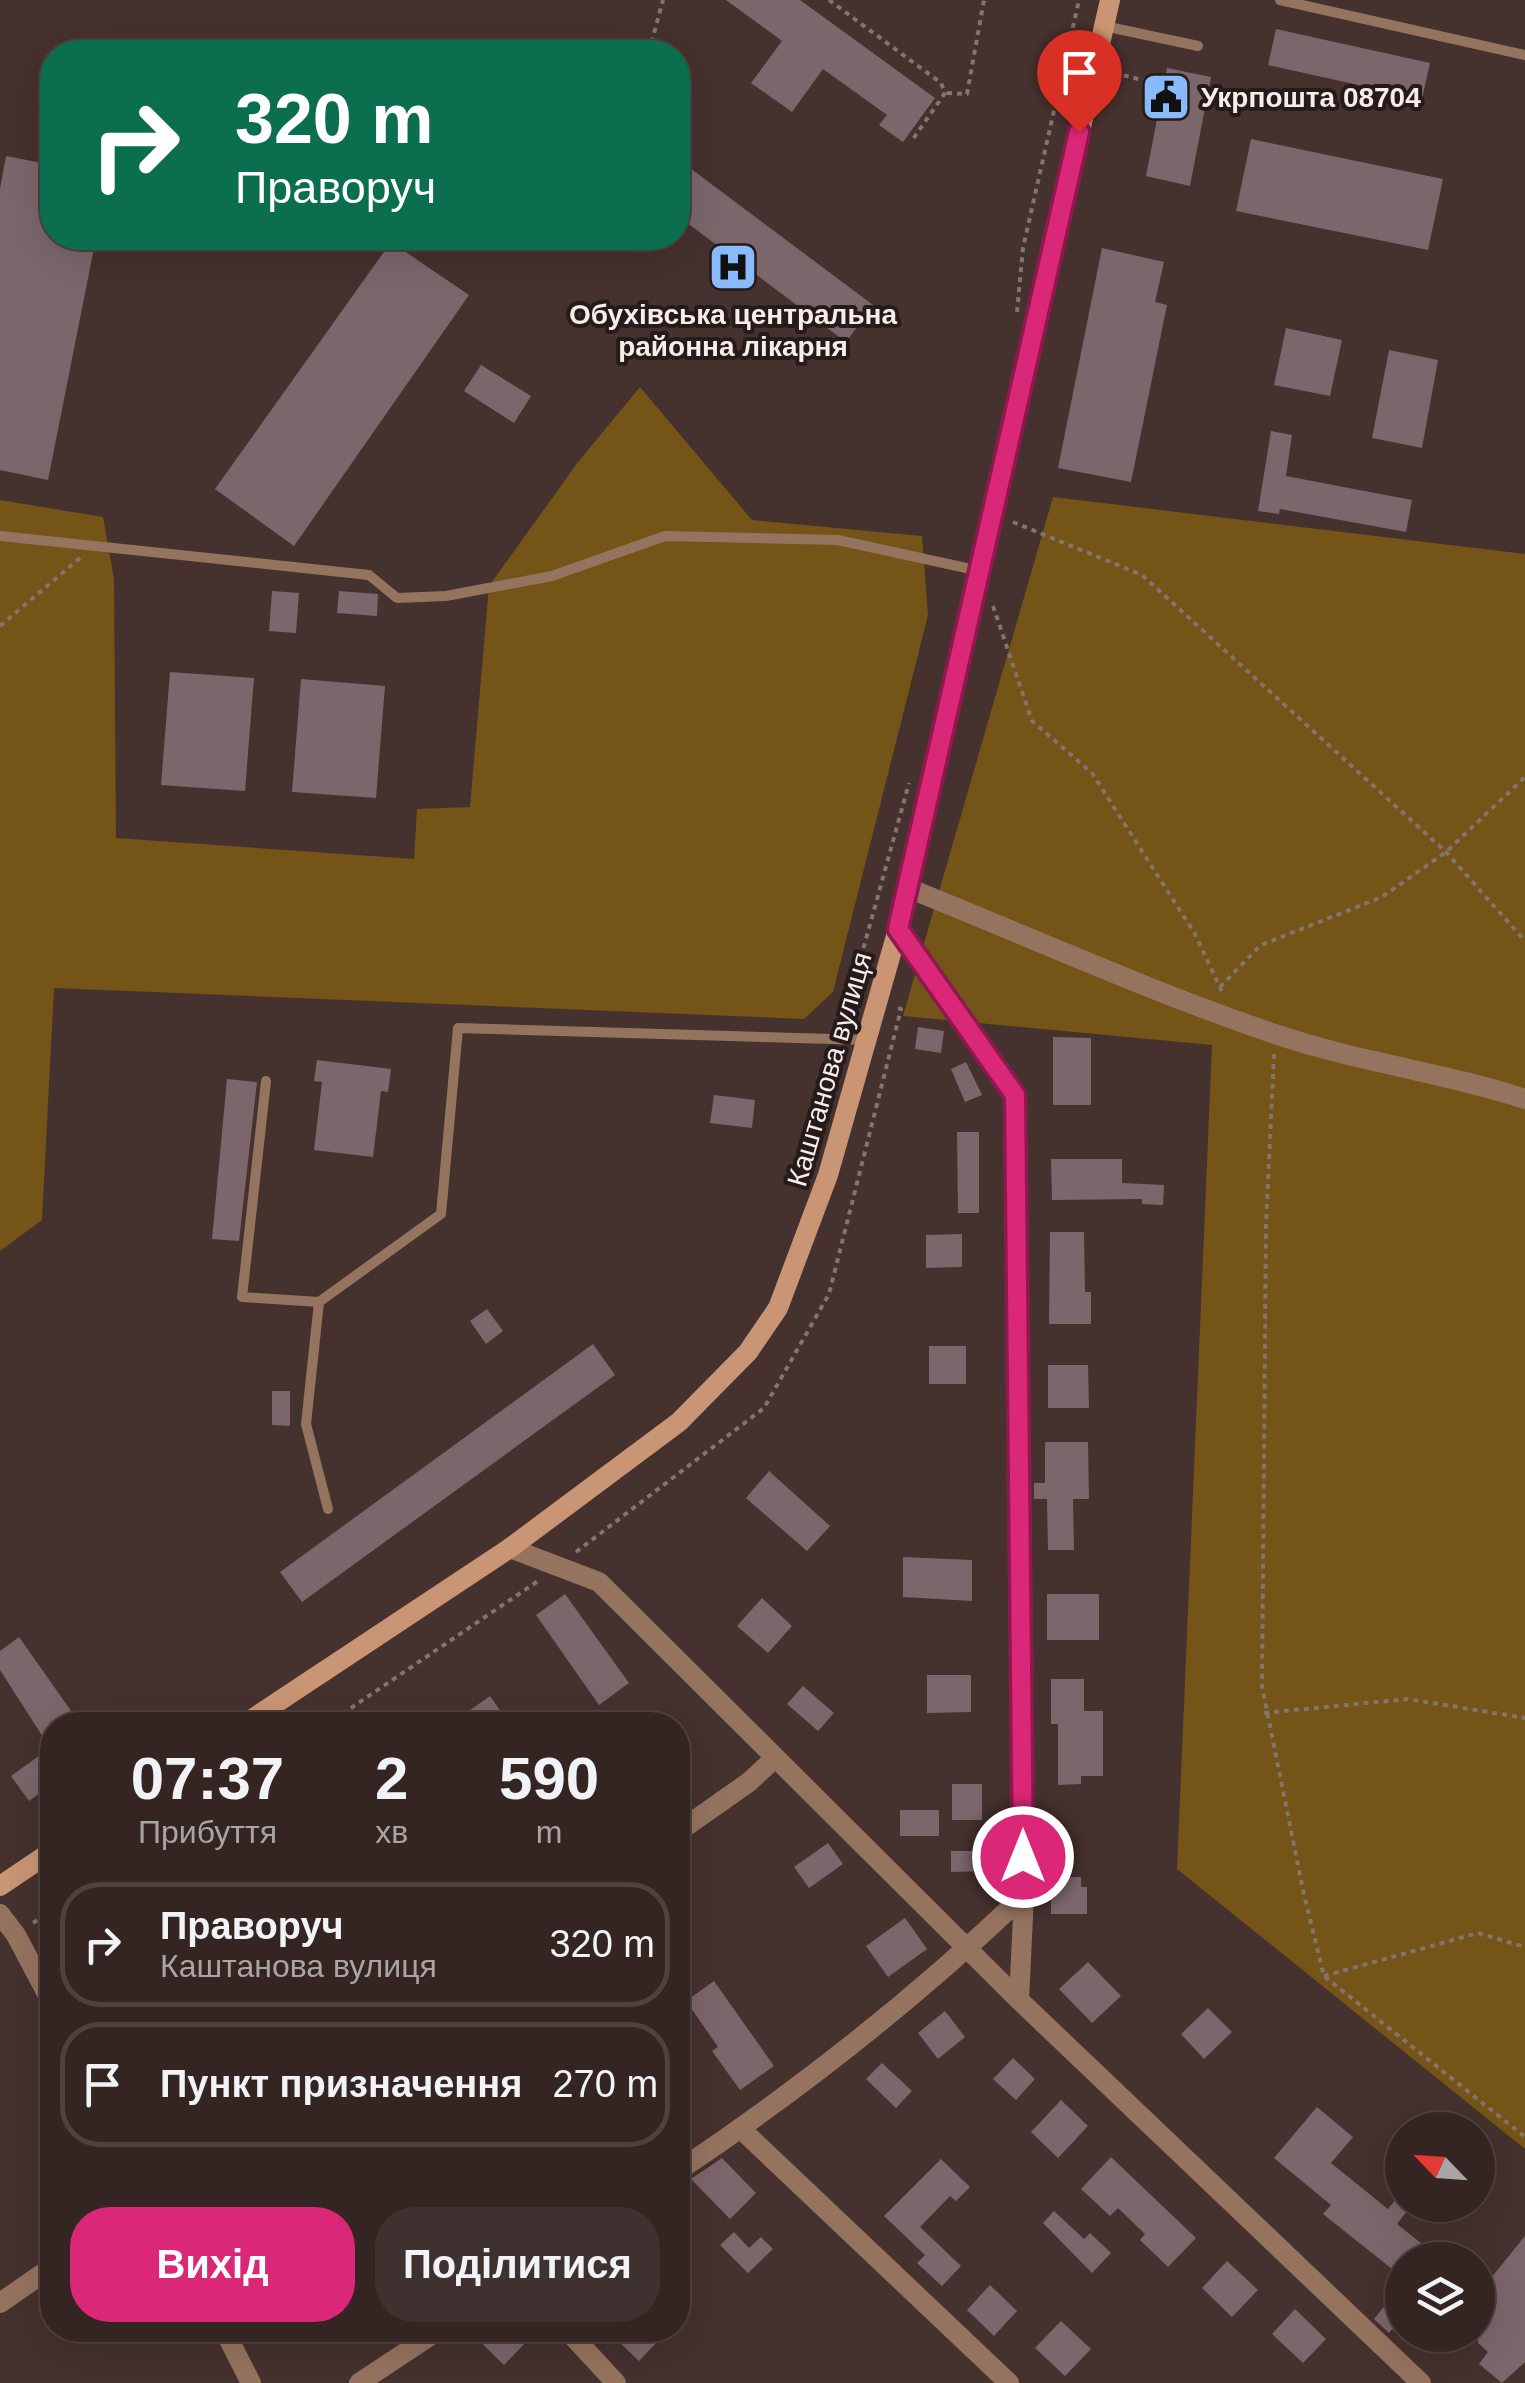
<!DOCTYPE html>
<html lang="uk">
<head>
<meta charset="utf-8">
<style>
  body { margin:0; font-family:Arial,sans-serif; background:#3f312f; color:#f1f3f6; height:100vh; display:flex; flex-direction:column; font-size:38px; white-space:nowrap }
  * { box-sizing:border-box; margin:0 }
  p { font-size:32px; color:#a9a5a5 }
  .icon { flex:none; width:55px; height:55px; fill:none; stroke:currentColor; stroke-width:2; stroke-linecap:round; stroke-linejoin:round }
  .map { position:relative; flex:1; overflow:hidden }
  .sheet { position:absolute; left:40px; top:1712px; width:650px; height:630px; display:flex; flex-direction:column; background:#342522; border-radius:40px; box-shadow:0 10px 40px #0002,0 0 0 2px #4e4240 }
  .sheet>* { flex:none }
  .hud { position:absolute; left:40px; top:40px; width:650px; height:210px; border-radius:40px; box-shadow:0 10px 40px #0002,0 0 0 2px #4e4240; background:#0b6e4f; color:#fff; overflow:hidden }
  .needle { width:65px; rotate:295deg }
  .tools { position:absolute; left:1385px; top:2112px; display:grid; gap:20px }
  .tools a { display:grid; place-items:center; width:110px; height:110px; border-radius:50%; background:#342522; box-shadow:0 10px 40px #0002,0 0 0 2px #4e4240; font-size:50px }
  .pin { position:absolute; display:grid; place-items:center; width:85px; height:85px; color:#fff; margin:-102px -42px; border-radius:50% 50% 50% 0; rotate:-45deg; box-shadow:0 0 10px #0007 }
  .pin .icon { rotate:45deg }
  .me { position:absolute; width:110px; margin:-55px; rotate:0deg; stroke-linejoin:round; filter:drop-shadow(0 0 8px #0008) }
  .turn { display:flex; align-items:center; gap:35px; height:210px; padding:0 30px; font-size:45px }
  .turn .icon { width:130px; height:130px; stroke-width:2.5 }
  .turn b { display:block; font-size:70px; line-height:85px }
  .eta { display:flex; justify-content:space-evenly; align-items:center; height:170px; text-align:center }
  .eta b { font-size:60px; font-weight:700; line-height:70px }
  .cta { display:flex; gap:20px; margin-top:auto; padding:20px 30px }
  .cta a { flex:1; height:115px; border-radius:40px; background:#db2777; color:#fff; font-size:40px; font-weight:700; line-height:115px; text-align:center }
  .cta a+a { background:#3f312f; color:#f1f3f6 }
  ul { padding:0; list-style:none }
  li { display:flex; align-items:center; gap:30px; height:125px; margin:0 20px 15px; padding:0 10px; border:5px solid #4e4240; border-radius:40px }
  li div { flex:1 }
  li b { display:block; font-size:38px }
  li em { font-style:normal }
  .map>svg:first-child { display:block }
</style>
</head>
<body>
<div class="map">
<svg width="1525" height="2383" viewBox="0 0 1525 2383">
  <rect width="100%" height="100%" fill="#45312e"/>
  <path fill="#745417" d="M640,387l112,133 170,16 6,79 -95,377 -29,27 -750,-31 -12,232 -42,31v-751l103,17 11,62 2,259 298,21 3,-50 53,-2 19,-221 89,-124z
    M1053,497l472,57v1595l-348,-280 35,-824 -309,-29z"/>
  <path fill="#7c666b" d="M726,0h74l135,98 -32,44 -24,-17 8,-10 -64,-46 -31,43 -41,-29 31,-42z
    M1276,29l154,34 -8,36 -154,-34z
    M1167,68l44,9 -21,109 -44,-10z
    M1251,139l192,40 -15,71 -192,-39z
    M6,156l46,9v73h44l-48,242 -48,-10v-281z
    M678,159l195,146 -27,37 -168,-126z
    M391,242l78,53 -175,251 -79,-57z
    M1102,248l62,14 -9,40 12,3 -36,177 -73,-14z
    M1286,328l56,12 -12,56 -56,-11z
    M1389,350l49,10 -16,88 -50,-10z
    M481,365l50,31 -17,27 -50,-32z
    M1271,431l21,4 -6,41 126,24 -6,32 -126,-23 -1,5 -21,-3z
    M272,591l27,2 -3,40 -27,-2z
    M339,591l39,3 -1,22 -40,-3z
    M170,672l84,6 -9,113 -84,-6z
    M301,679l84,7 -9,112 -84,-6z
    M918,1027l26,4 -3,22 -26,-4z
    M1053,1037l38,1v67h-38z
    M317,1060l74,9 -3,23 -7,-1 -8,66 -59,-7 8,-68 -8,-1z
    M966,1062l16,33 -17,7 -14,-33z
    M227,1079l30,3 -18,159 -27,-2z
    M714,1095l41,5 -3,28 -42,-5z
    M957,1132h22v81h-21z
    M1051,1159h71v24l42,2 -1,20 -21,-1v-5l-90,1z
    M1050,1232h34l1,60h6v32h-42z
    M962,1234v33l-36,1v-33z
    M487,1309l16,22 -17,13 -16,-23z
    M593,1344l22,31 -313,227 -22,-30z
    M929,1346h37v38h-37z
    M1048,1365h40l1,43h-41z
    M272,1391h18v35l-18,-1z
    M1045,1442h43l1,57h-16l1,51h-26l-1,-51h-13v-16h11z
    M769,1471l61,55 -23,25 -61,-53z
    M903,1557l69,3v41l-69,-4z
    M565,1594l64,89 -30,22 -63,-90z
    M1047,1594h52v46h-52z
    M762,1598l30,28 -24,27 -31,-27z
    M19,1637l62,88h-29v59l-23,17 -18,-25 39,-28 -50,-78v-19z
    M927,1675h44v37l-44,1z
    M1051,1679h33v32h19v65h-22v8l-23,1v-61h-7z
    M803,1686l31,27 -16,18 -31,-27z
    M490,1696l20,29h-61z
    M952,1784h30v36h-30z
    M900,1810h39v26h-39z
    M828,1843l15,21 -34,24 -15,-21z
    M951,1851h33v20l-33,1z
    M1051,1877h30v10h6v27h-36z
    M905,1918l22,31 -39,28 -22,-31z
    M1088,1962l33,34 -29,27 -33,-34z
    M714,1981l60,85 -34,24 -28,-39 6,-4 -32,-46z
    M1208,2008l24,24 -28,27 -23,-25z
    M945,2011l20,26 -27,22 -20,-26z
    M1013,2058l22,21 -19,21 -23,-21z
    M882,2063l30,28 -16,17 -30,-29z
    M1061,2100l27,26 -30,32 -27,-26z
    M1317,2107l36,30 -22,26 57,46 14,-17v13h10l-15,19 34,27 -7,9h-22v17l-79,-63 8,-9 -57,-47z
    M1111,2157l85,81 -28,29 -28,-27 5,-6 -27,-26 -8,8 -29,-27z
    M722,2158l34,35 -26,26 -39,-40z
    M941,2159l29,28 -14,14 -6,-5 -30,31 41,39 -19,20 -25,-23 8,-8 -41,-39z
    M1054,2211l30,28 6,-6 21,20 -19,20 -49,-50z
    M734,2232l15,16 12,-11 12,12 -25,24 -28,-28z
    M1525,2236v126l-23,21 -23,-19 9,-12 -10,-9v-26l11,-15 -11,-8z
    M1227,2261l31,29 -26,27 -30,-29z
    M1402,2284v54l-10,-9 -3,4 -15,-14z
    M990,2285l27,26 -23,25 -27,-26z
    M1295,2309l31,30 -23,24 -31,-29z
    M1061,2321l30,28 -26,27 -30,-28z
    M468,2330h48l11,11 -23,24z
    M626,2330h19l12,12 -18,19 -22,-21z"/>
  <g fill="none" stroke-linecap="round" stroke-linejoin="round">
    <path stroke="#857370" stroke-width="4" stroke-dasharray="5 5" stroke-linecap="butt" d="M829,0l112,83 4,10 -34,49
      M649,52l14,-52
      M1114,73l45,11
      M947,93l20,1 17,-94
      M1017,312l6,-64 56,-248
      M1013,522l129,53 304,277 79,89
      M993,606l39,115 60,52 103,161 29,62
      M0,626l80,-68
      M1220,987l41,-42 121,-48 64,-45 79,-75
      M859,999l-9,-2 59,-214
      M1274,1054l-8,171 -4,461 42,209 20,81 201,161
      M576,1552l188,-144 65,-114 72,-285 -4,-1
      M1264,1713l144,-14 117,19
      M326,1725l215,-146
      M33,1923l19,-13
      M1324,1976l154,-43 47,14"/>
    <path stroke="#95745f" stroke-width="10" d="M1280,0l245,55
      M1104,26l94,20
      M0,536l369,39 28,23 49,-2 106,-20 113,-40 173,4 142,31
      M266,1081l-24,216 77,5 122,-88 17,-186 409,12
      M319,1302l-13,122 22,85"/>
    <path stroke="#95745f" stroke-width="20" d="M908,888c122,49 243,104 367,146 82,28 168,38 250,65
      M898,929l117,166 9,800 -5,105
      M510,1548l89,34 420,418 402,383
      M678,1832l71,-50 26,-24
      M0,1914l16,21 36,68
      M741,2129l268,254
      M678,2171c121,-81 240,-175 346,-276
      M0,2303l52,-36
      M224,2330l27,53
      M567,2330l49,53
      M359,2383l80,-53"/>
    <path stroke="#ca9574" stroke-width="20" d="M243,1725l267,-177 169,-126 69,-70 30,-44 50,-133 70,-246 212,-929
      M0,1886l52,-35"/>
  </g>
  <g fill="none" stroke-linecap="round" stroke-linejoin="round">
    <g stroke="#8e194d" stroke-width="25">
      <path id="route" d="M1023,1857l-8,-762 -117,-166 181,-797"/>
    </g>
    <use href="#route" stroke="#db2777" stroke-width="18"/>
  </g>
  <defs>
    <g id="civic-square" transform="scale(2.5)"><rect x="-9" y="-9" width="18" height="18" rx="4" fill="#88bafc" stroke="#251b1a"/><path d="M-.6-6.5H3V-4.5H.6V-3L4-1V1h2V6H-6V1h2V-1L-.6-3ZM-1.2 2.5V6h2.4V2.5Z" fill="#111"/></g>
    <g id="hospital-square" transform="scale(2.5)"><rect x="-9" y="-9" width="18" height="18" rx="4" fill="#88bafc" stroke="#251b1a"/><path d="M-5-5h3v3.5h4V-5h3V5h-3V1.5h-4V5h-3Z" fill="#111"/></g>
  </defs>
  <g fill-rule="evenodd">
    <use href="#civic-square" x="1166" y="97"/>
    <use href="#hospital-square" x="733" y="267"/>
  </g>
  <g text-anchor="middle" stroke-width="8" stroke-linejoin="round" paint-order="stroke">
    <g font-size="28" font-weight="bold" fill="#faecea" stroke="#251b1a" text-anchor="start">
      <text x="1201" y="107">Укрпошта 08704</text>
      <text x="733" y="324" text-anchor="middle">Обухівська центральна<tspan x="733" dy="32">районна лікарня</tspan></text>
    </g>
    <g font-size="28" fill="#faecea" stroke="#251b1a">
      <text transform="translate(829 1069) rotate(-74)" y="10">Каштанова вулиця</text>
    </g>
  </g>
</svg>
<div class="tools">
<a><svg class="needle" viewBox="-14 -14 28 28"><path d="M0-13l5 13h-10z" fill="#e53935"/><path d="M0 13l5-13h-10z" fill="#a9a5a5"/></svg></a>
<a><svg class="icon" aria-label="layers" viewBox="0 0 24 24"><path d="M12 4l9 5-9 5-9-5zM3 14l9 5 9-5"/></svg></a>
</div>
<div class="pin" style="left:1079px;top:132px;background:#d93025"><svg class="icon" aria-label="arrive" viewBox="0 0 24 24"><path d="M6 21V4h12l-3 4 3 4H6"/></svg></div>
<svg class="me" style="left:1023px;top:1857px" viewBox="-20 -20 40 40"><circle r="17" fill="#db2777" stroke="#fff" stroke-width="3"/><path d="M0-11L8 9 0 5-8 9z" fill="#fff"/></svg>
<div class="hud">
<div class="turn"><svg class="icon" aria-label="right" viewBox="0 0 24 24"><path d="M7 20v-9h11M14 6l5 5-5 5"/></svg><div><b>320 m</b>Праворуч</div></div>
</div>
<section class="sheet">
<div class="eta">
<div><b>07:37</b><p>Прибуття</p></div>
<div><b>2</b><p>хв</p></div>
<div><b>590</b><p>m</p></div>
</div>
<ul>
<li><svg class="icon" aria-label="right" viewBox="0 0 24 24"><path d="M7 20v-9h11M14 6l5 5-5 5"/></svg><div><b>Праворуч</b><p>Каштанова вулиця</p></div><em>320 m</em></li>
<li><svg class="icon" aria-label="arrive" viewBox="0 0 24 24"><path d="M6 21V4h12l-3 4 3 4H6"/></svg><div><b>Пункт призначення</b></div><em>270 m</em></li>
</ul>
<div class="cta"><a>Вихід</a><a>Поділитися</a></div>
</section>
</div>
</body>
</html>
